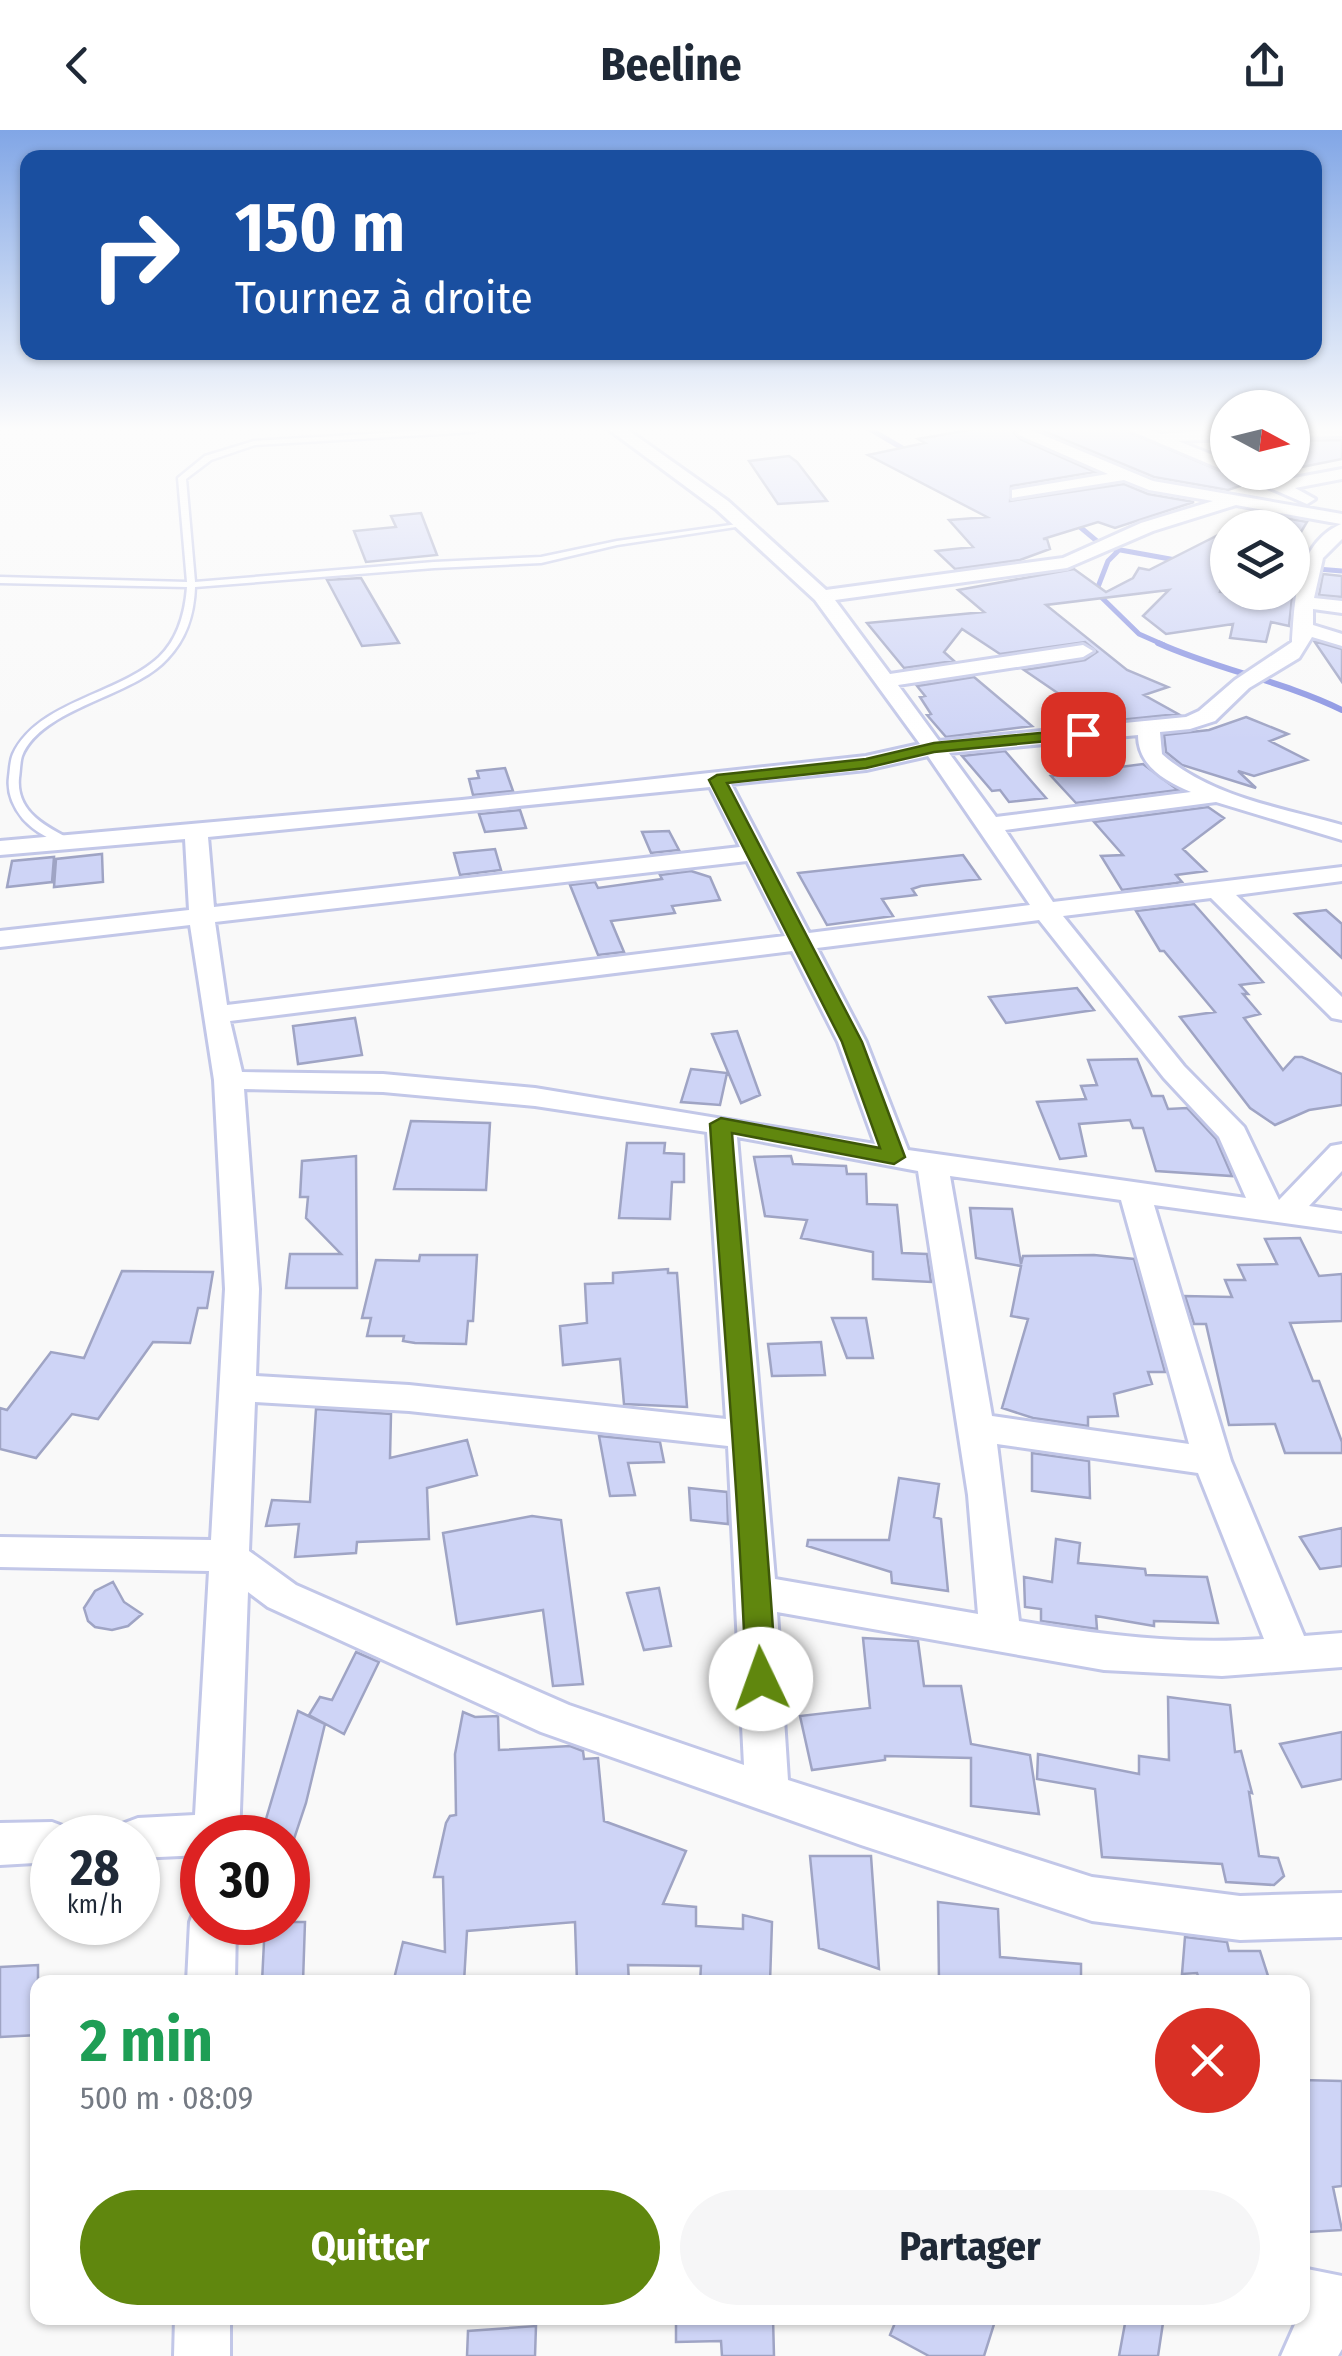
<!DOCTYPE html>
<html lang="fr">
<head>
<meta charset="utf-8">
<style>
  body { margin:0; font-family:"Fira Sans Condensed",sans-serif; background:#f6f6f7; color:#1f2937; height:100vh; display:flex; flex-direction:column; font-size:38px; white-space:nowrap }
  * { box-sizing:border-box; margin:0 }
  p { font-size:32px; color:#747a83 }
  .icon { flex:none; width:55px; height:55px; fill:none; stroke:currentColor; stroke-width:2; stroke-linecap:round; stroke-linejoin:round }
  .map { position:relative; flex:1; overflow:hidden }
  .side { position:absolute; left:30px; top:1845px; width:1280px; height:350px; display:flex; flex-direction:column; background:#fff; border-radius:20px; box-shadow:0 2px 8px #0004 }
  .side>* { flex:none }
  .hud { position:absolute; left:20px; top:20px; width:1302px; height:210px; border-radius:20px; box-shadow:0 2px 8px #0004; background:#1a4fa0; color:#fff; overflow:hidden }
  .needle { width:65px; rotate:97deg }
  .controls { position:absolute; left:1210px; top:260px; display:grid; gap:20px }
  .controls a { display:grid; place-items:center; width:100px; height:100px; border-radius:50%; background:#fff; box-shadow:0 2px 8px #0004; font-size:50px }
  .speed { position:absolute; left:30px; top:1685px; display:flex; gap:20px; font-size:50px; font-weight:700; text-align:center }
  .speed>* { display:grid; place-content:center; width:130px; height:130px; border-radius:50%; background:#fff; box-shadow:0 2px 8px #0004; line-height:1 }
  .speed small { font-size:25px; font-weight:400 }
  .speed .limit { border:15px solid #d22; background:#fff; color:#111 }
  .pin { position:absolute; display:grid; place-items:center; width:85px; height:85px; color:#fff; margin:-42px; border-radius:20px; box-shadow:0 5px 15px #0006 }
  .me { position:absolute; width:110px; margin:-55px; rotate:357deg; stroke-linejoin:round; filter:drop-shadow(0 0 8px #0008) }
  .turn { display:flex; align-items:center; gap:35px; height:210px; padding:0 50px; font-size:45px }
  .turn .icon { width:130px; height:130px; stroke-width:2.5 }
  .turn b { display:block; font-size:70px; line-height:85px }
  .round { display:grid; place-items:center; flex:none; width:105px; height:105px; border-radius:52px; background:#f6f6f7 }
  .head { display:flex; align-items:center; justify-content:space-between; height:170px; padding:0 50px }
  h1 { font-size:60px; font-weight:700; line-height:75px; color:#1e9e55 }
  .action { display:flex; gap:20px; margin-top:auto; padding:20px 50px }
  .action a { flex:1; height:115px; border-radius:60px; background:#60870e; color:#fff; font-size:40px; font-weight:700; line-height:115px; text-align:center }
  .action a+a { background:#f6f6f7; color:#1f2937 }
  header { display:flex; justify-content:space-between; align-items:center; height:130px; padding:0 50px; background:#fff; font-size:45px; font-weight:700 }
  .map>svg:first-child { display:block }
</style>
</head>
<body>
<header><svg class="icon" aria-label="back" viewBox="0 0 24 24"><path d="M15 5l-7 7 7 7"/></svg>Beeline<svg class="icon" aria-label="share" viewBox="0 0 24 24"><path d="M12 15V3M7 8l5-5 5 5M5 13v7h14v-7"/></svg></header>
<div class="map">
<svg width="1342" height="2226" viewBox="0 0 1342 2226">
  <rect width="100%" height="100%" fill="#f9f9f9"/>
  <g fill="none" stroke-linecap="round" stroke-linejoin="round">
    <path stroke="#8892e2" stroke-width="5" d="M868,298l41,24
      M1074,392l30,25 77,14
      M1118,421l-10,10 -12,31 43,42 25,11
      M1292,437l50,4"/>
    <path stroke="#8892e2" stroke-width="6" d="M1158,513c60,27 125,38 184,67"/>
  </g>
  <path fill="#ced4f6" stroke="#9fa4c4" stroke-width="2.5" d="M981,298h37l-4,5 6,6 75,33 -84,14 -1,15 114,-17 24,10 46,8 -79,26 -17,-6 -55,17h4l3,10 -30,11 -65,9 -19,-18 37,-4 -24,-27 38,-3 -119,-62 57,-12 -7,-4z
    M1036,298h84l129,55 -21,7 -74,-13z
    M1342,310v19l-50,10v-28z
    M789,326l8,6 30,39 -49,3 -29,-43z
    M421,383l16,42 -71,7 -12,-31 42,-4 -5,-11z
    M1260,383l47,9 -6,10 -56,-11z
    M1228,400v37l-8,25 72,6 -3,28 -18,-4 -5,20 -36,-4 3,-14 -67,10 -23,-18 26,-26 -123,15 81,65 41,17 -24,8 34,19 -78,8 -76,-52 61,-10 12,-8 -12,-10 -85,12 -38,-25 -18,23 10,9 -50,7 -37,-45 117,-11 -26,-22 116,-21 32,23 27,-14 6,-10 10,2z
    M1323,444l19,2v21l-23,-2z
    M361,448l38,65 -37,3 -35,-66z
    M1314,511l28,8v33z
    M974,547l58,49 -86,11 -19,-22 4,-1 -11,-17 5,-1 -8,-10z
    M1246,587l42,17 -18,7 37,19 -53,16 -16,-5 18,17 -74,-23 -16,-13 -2,-17 45,-5z
    M1005,621l41,47 -37,4 -9,-12 -8,1 -30,-35z
    M1143,634l35,26 -102,13 -25,-27z
    M505,638l8,23 -40,4 -4,-16 10,-1 -2,-7z
    M1208,677l16,11 -41,31 23,22 -30,4 6,7 -6,1 -54,7 -21,-34 22,-1 -29,-33z
    M520,680l6,18 -41,4 -6,-18z
    M669,701l10,19 -28,3 -9,-21z
    M495,719l6,21 -41,5 -6,-22z
    M102,724l1,28 -49,5 2,-28z
    M963,725l17,24 -59,7 -9,3 4,6 -34,4 11,17 -66,9 -29,-52z
    M54,727l-2,25 -45,5 5,-26z
    M691,741l19,6 10,23 -48,6 3,7 -64,8 13,31 -26,3 -28,-70 25,-3 3,6 64,-9 -2,-4z
    M1194,774l69,78 -23,3 8,9h-5l17,20 -16,4 39,52 12,-13h7l40,17v31l-33,5 -34,15 -25,-17 -70,-91 35,-5 -51,-61h-4l-24,-40z
    M1326,780l16,14v34l-47,-44z
    M1077,858l17,22 -88,13 -17,-26z
    M355,888l7,37 -64,9 -5,-38z
    M737,901l23,64 -19,8 -29,-69z
    M1137,929l15,37h11l5,13 19,-1 29,31 16,37 -76,-5 -13,-43h-10l-3,-8 -51,4 7,32 -26,3 -23,-57 49,-3 -5,-13 16,-1 -9,-25z
    M691,939l36,4 -7,32 -39,-3z
    M411,991l79,2 -4,67 -92,-1z
    M627,1013h38l-1,10 20,1v28h-12l-2,37 -51,-1z
    M356,1026l1,132h-71l4,-34h51l-35,-36 2,-21h-8l2,-36z
    M791,1026l2,8 53,2 1,8h19l1,30 30,1 5,48 25,1 4,28 -58,-3v-27l-72,-14 6,-18 -42,-4 -11,-59z
    M970,1078l42,1 9,55 2,-8 71,-1 40,4 31,113h-17l4,12 -38,10 4,22 -30,1v9l-55,-8 -31,-10 26,-89 -17,-3 10,-50 -45,-8z
    M1300,1108l19,38 23,-2v47l-52,2 23,58h6l23,61v11h-57l-10,-29 -46,1 -23,-101h-12l-9,-28 47,1 -7,-17h20l-7,-15 39,-1 -12,-25z
    M420,1125h57l-4,66h-5l-2,23 -51,-1 -12,-2 1,-5h-37l4,-18h-9l14,-58 43,1z
    M668,1139v4h9l10,134 -63,-3 -4,-45 -57,6 -3,-39 27,-3 -2,-39 28,-1v-10z
    M122,1141l91,1 -6,36h-9l-8,35 -37,-1 -55,77 -26,-5 -36,44 -36,-9v-41l7,2 44,-58 33,6z
    M832,1188h34l7,40h-26z
    M821,1212l4,33 -53,1 -4,-32z
    M316,1279l75,5 -1,44 77,-18 10,35 -50,13 2,51 -72,3 -1,11 -61,4 4,-33 -33,2 6,-26 38,2z
    M599,1306l61,6 4,20 -36,1 7,32 -25,1z
    M1032,1323l57,8 1,37 -58,-7z
    M899,1348l40,6 -5,33 7,2 7,72 -56,-8 -1,-11 -84,-26 1,-6h81z
    M689,1358l38,4 1,32 -37,-4z
    M532,1386l29,4 22,164 -30,2 -10,-76 -86,14 -14,-91z
    M1342,1398v38l-22,3 -20,-32z
    M1056,1409l24,4 -2,20 67,6 1,6 61,2 11,46 -64,-2v5l-58,-10 1,13 -56,-8v-12l-16,-2 -1,-30 28,5z
    M113,1452l11,20 18,12 -14,12 -16,4 -17,-3 -7,-6 -4,-13 11,-17z
    M659,1458l12,58 -27,4 -17,-57z
    M863,1508l55,3 6,45h37l10,58 59,11 9,59 -68,-8v-48l-86,-2v4l-73,10 -12,-54 70,-8z
    M356,1522l23,10 -35,72 -35,-19 11,-18 12,3z
    M1168,1567l62,8 5,47 6,-1 11,42 -3,-1 10,64 19,2 6,18 -10,9 -48,-3 -4,-18 -120,-7 -7,-68 -58,-10 1,-25 101,20v-18l30,4z
    M298,1581l27,13 -19,79 -12,36 -33,-3z
    M463,1582l12,5 23,-1 1,34 71,-4 13,5 1,8 14,-1 6,63 82,30 -23,53 33,3v19l47,3v-14l29,7 -2,60h-70l1,-16 -73,-1 1,17h-52l-2,-60 -108,9 -3,51 -70,-3 9,-37 42,10 -2,-75h-9l12,-54 4,-7 6,-1 -1,-61z
    M1342,1602v47l-40,8 -22,-43z
    M810,1726h61l8,113 -60,-21z
    M938,1772l60,7 2,48 81,7v18h-142z
    M265,1792h40l-2,60h-41z
    M1185,1807l42,5 2,9h31l10,31h-70l-3,-9 -15,1z
    M38,1835v70l-38,2v-70z
    M1302,1950l40,1v105l-9,1 9,43 -34,2 -6,-20z
    M676,2188h97l1,38h-52l-1,-15 -45,1z
    M897,2188h99l-12,38h-55l-39,-21z
    M1126,2188h24l13,5 -5,33h-39z
    M536,2196l-1,30h-68l1,-25z"/>
  <g fill="none" stroke-linecap="round" stroke-linejoin="round">
    <g stroke="#c2c7e8" stroke-width="5">
      <path id="service" d="M467,298l11,2 -4,2 -219,13 -44,15 -25,19 9,103 239,-20 107,-5 76,-16 128,-18 4,2 -132,20 -76,18 -107,5 -239,19c-1,27 -8,51 -27,71 -34,39 -126,49 -146,98 -2,6 -2,16 -3,22 -3,33 26,48 51,61v4c-16,1 -36,-12 -47,-24 -10,-12 -16,-27 -14,-42 1,-7 1,-16 4,-23 25,-53 105,-59 146,-97 19,-18 26,-44 28,-70l-187,-4v-6l187,5 -9,-104 27,-22 49,-15z"/>
    </g>
    <g stroke="#c2c7e8" stroke-width="6">
      <path id="minor" d="M607,298h18l103,73 98,89 237,-32 78,-35 72,-22 -64,-11 -25,-10 -112,18v-8l96,-16 -87,-38 -3,-3 8,-5 127,53 189,33v25l-19,19 -9,40 28,3v12l-29,-4v16l29,9v12l-30,-9 -13,21 -50,30 -34,33 -25,8 -30,3 2,22c48,43 120,54 180,71v15l-126,-38 -211,28 48,72 289,-35v14l-106,14 106,102v23l-10,-2 -121,-120 -148,18 121,150 60,61 35,73 52,-54 11,-2v27l-33,35 33,5v20l-188,-26 77,256 73,175 38,-3v34l-120,9 -118,-6 -327,-58 11,168 304,97 148,19 102,-3v44l-102,3 -148,-19 -231,-76 -320,-113 -273,-125 -20,-15 -9,246h-37v17l-64,3v-20h-22l6,-14 16,-6 57,-3 14,-244 -209,-4v-30l211,3 14,-251 -11,-209 -24,-155 -190,22v-16l189,-21 -4,-71 -185,16v-14l462,-41 404,-44 54,-12 -105,-144 -99,-91zM1236,375l105,19c-45,20 -46,75 -49,118l-57,38 -36,31 -13,6 -247,24 -41,-56 185,-28 10,-6 -10,-6 -193,29 -55,-74 232,-32 86,-37zM1138,605c0,31 27,46 53,57l-195,25 -47,-64zM928,626l102,149 -221,28 -78,-149 135,-14zM710,657l30,60 -526,60 -6,-70zM747,731l38,75 -558,69 -12,-83zM1039,790l125,158 55,59 27,61 -338,-48 -42,-108 -49,-94zM792,821l46,91 37,102 -340,-56 -152,-14 -141,-2 -12,-51zM244,959l139,3 152,14 172,26 19,287 -317,-34 -153,-9 3,-87zM737,1007l181,34 50,324 10,119 -203,-35zM950,1046l171,24 68,244 -197,-28zM255,1272l154,9 319,35 16,319 -175,-60 -273,-120 -47,-34zM997,1314l201,29 66,166c-83,6 -164,-4 -245,-18z
        M1124,298h22l15,6 67,-5v10l-50,2 50,20v11z
        M1292,298h50v8l-50,1z
        M1342,339v10l-47,9 20,11 -8,5 -74,-32h24l21,9z
        M52,1692l16,6 4,10h-20v24l-52,3v-42z
        M202,1774v18h34l-1,60h-48l3,-60 6,-16z
        M1302,2138l40,8v73l-4,7h-57l16,-36 -7,-2h12z
        M175,2188h55v38h-56z"/>
    </g>
    <use href="#service" fill="#fff" fill-rule="evenodd"/>
    <use href="#minor" fill="#fff" fill-rule="evenodd"/>
  </g>
  <linearGradient id="sky" x2="0" y2="1"><stop stop-color="#81a6e6"/><stop offset="0.49" stop-color="#fcfcfc"/><stop offset="1" stop-color="#fcfcfc" stop-opacity="0"/></linearGradient>
  <rect width="1342" height="610" fill="url(#sky)"/>
  <path fill="#60870e" stroke="#3e5809" stroke-width="2.5" d="M1083,599l6,2v6l-155,15 -68,16 -139,15 135,259 43,115 -11,7 -162,-31c14,182 34,364 44,546l-5,9 -10,3 -10,-3 -5,-9c-7,-185 -24,-370 -36,-555l11,-6 159,30 -38,-106 -133,-262 8,-5 149,-16 68,-16z"/>
</svg>
<div class="controls">
<a><svg class="needle" viewBox="-14 -14 28 28"><path d="M0-13l5 13h-10z" fill="#e53935"/><path d="M0 13l5-13h-10z" fill="#747a83"/></svg></a>
<a><svg class="icon" aria-label="layers" viewBox="0 0 24 24"><path d="M12 4l9 5-9 5-9-5zM3 14l9 5 9-5"/></svg></a>
</div>
<div class="speed"><div>28<small>km/h</small></div><div class="limit">30</div></div>
<div class="pin" style="left:1083px;top:604px;background:#d93025"><svg class="icon" aria-label="arrive" viewBox="0 0 24 24"><path d="M6 21V4h12l-3 4 3 4H6"/></svg></div>
<svg class="me" style="left:761px;top:1549px" viewBox="-20 -20 40 40"><circle r="19" fill="#fff"/><path d="M0-13L10 11 0 6-10 11z" fill="#60870e"/></svg>
<div class="hud">
<div class="turn"><svg class="icon" aria-label="right" viewBox="0 0 24 24"><path d="M7 20v-9h11M14 6l5 5-5 5"/></svg><div><b>150 m</b>Tournez à droite</div></div>
</div>
<section class="side">
<div class="head"><div><h1>2 min</h1><p>500 m · 08:09</p></div><a class="round" style="background:#d93025;color:#fff"><svg class="icon" aria-label="close" viewBox="0 0 24 24"><path d="M6 6l12 12M18 6L6 18"/></svg></a></div>
<div class="action"><a>Quitter</a><a>Partager</a></div>
</section>
</div>
</body>
</html>
